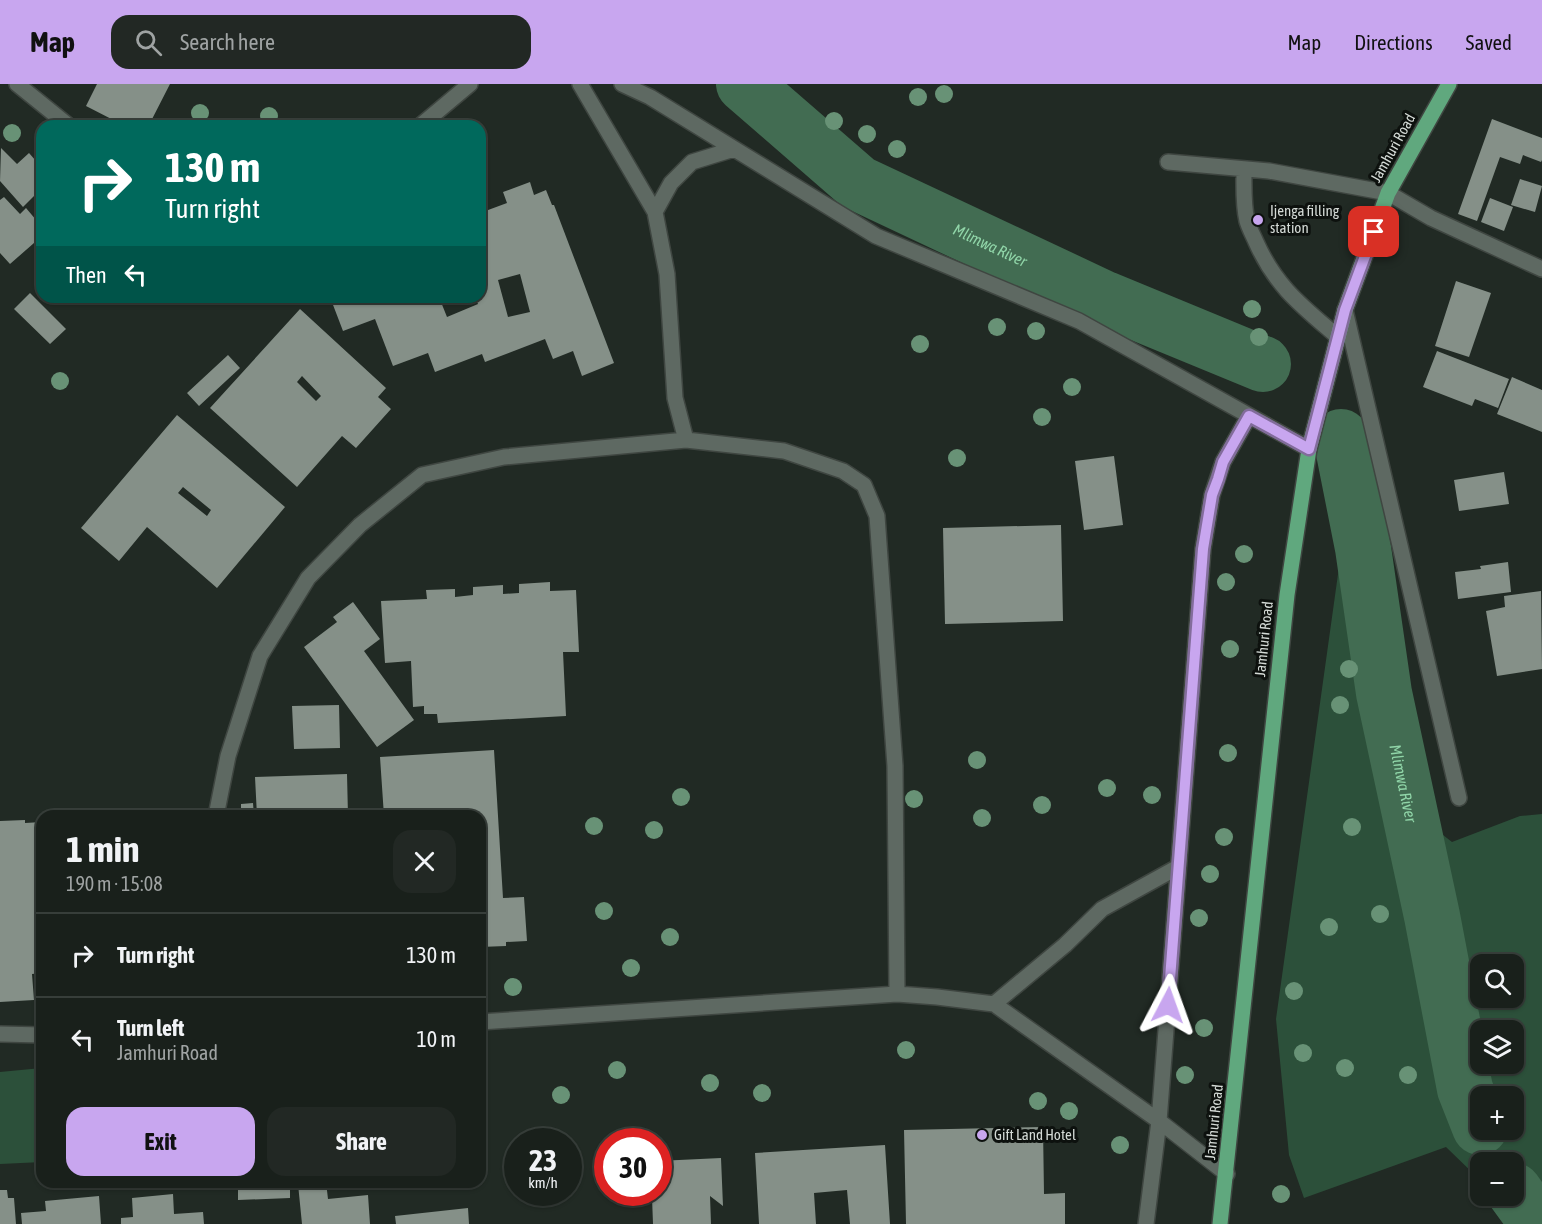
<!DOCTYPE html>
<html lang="en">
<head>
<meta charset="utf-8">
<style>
  body { margin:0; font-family:"Asap Condensed",sans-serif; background:#222824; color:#f1f3f6; height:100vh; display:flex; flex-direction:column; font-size:22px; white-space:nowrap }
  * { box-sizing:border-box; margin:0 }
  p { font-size:20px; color:#9fa3a3 }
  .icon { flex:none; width:33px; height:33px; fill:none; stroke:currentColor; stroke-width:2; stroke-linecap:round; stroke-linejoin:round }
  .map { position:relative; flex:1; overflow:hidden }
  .drawer { position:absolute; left:36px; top:726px; width:450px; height:378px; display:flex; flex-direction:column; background:#19201b; border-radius:18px; box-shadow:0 2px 4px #0004,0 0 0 2px #373e3a }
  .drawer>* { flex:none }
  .hud { position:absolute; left:36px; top:36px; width:450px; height:183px; border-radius:18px; box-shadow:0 2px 4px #0004,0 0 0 2px #373e3a; background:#00695c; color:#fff; overflow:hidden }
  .buttons { position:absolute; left:1470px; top:870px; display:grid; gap:12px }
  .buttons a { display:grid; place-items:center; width:54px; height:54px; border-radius:12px; background:#19201b; box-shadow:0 2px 4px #0004,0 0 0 2px #373e3a; font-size:30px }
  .speed { position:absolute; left:504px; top:1044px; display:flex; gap:12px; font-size:30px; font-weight:700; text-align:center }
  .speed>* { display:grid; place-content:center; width:78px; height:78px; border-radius:50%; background:#19201b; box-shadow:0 2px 4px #0004,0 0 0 2px #373e3a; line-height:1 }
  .speed small { font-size:15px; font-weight:400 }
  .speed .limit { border:9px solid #d22; background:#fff; color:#111 }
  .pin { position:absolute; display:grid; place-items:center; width:51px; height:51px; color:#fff; margin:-26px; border-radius:12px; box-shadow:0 3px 9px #0006 }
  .me { position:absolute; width:66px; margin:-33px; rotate:4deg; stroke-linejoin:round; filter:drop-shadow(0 0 4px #0008) }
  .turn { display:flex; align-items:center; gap:21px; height:126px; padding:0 30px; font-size:27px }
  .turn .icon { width:78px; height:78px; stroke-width:2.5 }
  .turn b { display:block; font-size:42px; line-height:51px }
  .then { display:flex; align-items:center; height:57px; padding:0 30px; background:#0003; gap:12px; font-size:22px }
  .round { display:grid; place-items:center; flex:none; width:63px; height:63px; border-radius:18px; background:#222824 }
  .headline { display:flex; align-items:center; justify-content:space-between; height:102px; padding:0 30px }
  h1 { font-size:36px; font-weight:700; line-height:45px }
  .cta { display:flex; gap:12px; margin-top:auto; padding:12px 30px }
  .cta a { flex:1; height:69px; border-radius:18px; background:#c8a6ef; color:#111; font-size:24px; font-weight:700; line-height:69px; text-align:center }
  .cta a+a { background:#222824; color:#f1f3f6 }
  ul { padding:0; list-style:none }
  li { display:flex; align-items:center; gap:18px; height:84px; padding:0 30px; border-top:2px solid #373e3a }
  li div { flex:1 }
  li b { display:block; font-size:22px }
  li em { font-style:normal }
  header { display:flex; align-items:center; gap:36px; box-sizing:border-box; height:84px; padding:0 30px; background:#c8a6ef; color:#111 }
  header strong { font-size:28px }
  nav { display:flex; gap:33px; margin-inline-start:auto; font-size:21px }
  .search { width:420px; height:54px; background:#222824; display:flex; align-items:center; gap:15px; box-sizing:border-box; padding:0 21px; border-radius:18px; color:#9fa3a3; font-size:22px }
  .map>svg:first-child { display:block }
</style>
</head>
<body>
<header>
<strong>Map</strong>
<div class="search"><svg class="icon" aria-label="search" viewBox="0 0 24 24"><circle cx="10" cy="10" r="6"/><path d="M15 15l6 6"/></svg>Search here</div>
<nav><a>Map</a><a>Directions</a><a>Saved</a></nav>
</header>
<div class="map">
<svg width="1542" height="1140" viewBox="0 0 1542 1140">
  <rect width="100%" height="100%" fill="#212a24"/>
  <path fill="#2c503a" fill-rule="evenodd" d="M1360,392l15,57 20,158 30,130 27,21 68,-26 22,-2v410h-14l-30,-28h16v-34h-34v18l-34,-33 -142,51 -15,-43 -13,-136 63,-452zM1480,880h34v34h-34zM1480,946h34v34h-34zM1480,1012h34v34h-34z
    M42,984v94l-42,2v-92z"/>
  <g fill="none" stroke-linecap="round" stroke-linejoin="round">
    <g stroke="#426c52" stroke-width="56">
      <path id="s1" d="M744,0l114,99 247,116 158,65"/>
      <path id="s2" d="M1341,353l22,111 21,145 48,223 33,173 15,38"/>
      <path d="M1514,1107l24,33"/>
    </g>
  </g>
  <path fill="#859088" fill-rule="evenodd" d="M97,0h73l-21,41 -6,-3 -2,4h-16l-39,-20z
    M1492,35l50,19v22l-1,2 -18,-7 -3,9 -20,-7 -23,64 -19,-7z
    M1,64l16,16 12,-11 7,8 6,-6v33l-19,19 -23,-26z
    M1520,95l22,7 -7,26 -24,-7z
    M530,98l4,13 12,-5 6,15h2l60,158 -32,13 -9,-25 -20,8 -8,-20 -60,23 -3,-8 -47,18 -7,-19 -35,13 -18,-47 -32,12 -13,-34h109l8,20 31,-13 -3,-7h5v-84l27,-10 -4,-11zM520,190l10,38 -22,5 -10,-37z
    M4,113l16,17 6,-6 16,19v9l-32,28 -10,-11v-53z
    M1490,114l23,9 -9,24 -23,-9z
    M1456,197l35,12 -22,64 -34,-11z
    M30,209l36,36 -16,15 -36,-35z
    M300,225l86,79 -8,9 13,12 -35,39 -14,-12 -45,51 -87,-79zM302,292l19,20 -5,5 -19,-19z
    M1437,267l72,28 -11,29 -23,-9 -3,7 -49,-19z
    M228,271l12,13 -41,38 -12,-13z
    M1512,293l30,13v42l-45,-18z
    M177,331l108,92 -68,81 -70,-61 -28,34 -38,-33zM183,403l28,23 -4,6 -29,-23z
    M1114,372l9,69 -39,5 -9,-69z
    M1504,388l5,32 -50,7 -5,-31z
    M1061,441l2,96 -118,3 -2,-96z
    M1508,478l3,30 -53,7 -3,-27 26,-3 -1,-3z
    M550,498v9l26,-1 3,62h-16l3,64 -128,7 -1,-9h-13v-8l-11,1 -2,-46 -26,2 -4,-62 46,-2 -1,-9 29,-1v8l18,-2v-8l30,-2v9l16,-1v-9z
    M1541,507l1,78 -45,7 -11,-65 19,-4 -1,-11z
    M353,518l27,37 -16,12 50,69 -37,27 -73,-100 33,-25 -4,-5z
    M339,621l1,43 -46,1 -2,-43z
    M494,666l9,148 21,-1 3,44 -21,1v4l-26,1v-131h-96l-4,-59z
    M347,690l1,42h-91l-2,-39z
    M253,719l1,13h-17l-1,-7h5v-5z
    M25,736v3l17,-1v151l-10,1 2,26 -34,2v-181z
    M1043,1043l1,67 21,-1v31h-159l-2,-94z
    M885,1061l5,79h-40l-3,-34 -33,3 2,31h-57l-4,-71z
    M721,1074l2,48 -13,-10 1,28h-58l-1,-27 -33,2 -1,-7h40v-31z
    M238,1098h52v16l-52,2z
    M326,1098l2,17 40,-4 2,29h-68l-4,-40z
    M0,1106h7l1,8h6l2,26h-16z
    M173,1110l1,20 29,-2 1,12h-83v-6l12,-1 -1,-19z
    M99,1112l2,28h-79l-1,-11 25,-2 -1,-10z
    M468,1124l1,16h-73l-1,-8z"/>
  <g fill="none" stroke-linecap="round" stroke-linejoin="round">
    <g stroke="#3f4641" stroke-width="18">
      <path id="minor" d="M17,0l52,42
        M580,0l75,128 12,62 8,124 11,42 98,11 59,20 21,14 13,31 18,250 2,228
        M622,0l28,13 226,139 203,85 230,128
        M420,42l50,-42
        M1168,78l101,9 119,22 43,25 111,51
        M1244,85c0,17 -1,35 3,52 2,7 6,14 9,21 20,45 46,64 82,95
        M655,128l16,-29 21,-21 42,-13
        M1345,226l114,488
        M216,732l12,-60 32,-100 48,-78 52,-53 62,-50 82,-18 182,-17
        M994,920l71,-59 37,-36 76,-42
        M480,938l417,-28 40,3 57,7 165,117 68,53
        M0,950l42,1
        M1146,1140l13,-103 44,-572 9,-54 11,-33 26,-46"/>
    </g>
    <g stroke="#3f4641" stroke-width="18">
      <path id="major" d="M1220,1140l67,-629 22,-146 36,-139 43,-117 61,-109"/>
    </g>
    <use href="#minor" stroke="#5e6962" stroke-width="15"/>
    <use href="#major" stroke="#60a87e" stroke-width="15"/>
  </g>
  <g fill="#689276">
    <circle cx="944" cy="10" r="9"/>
    <circle cx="918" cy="13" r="9"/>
    <circle cx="200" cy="29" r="9"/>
    <circle cx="269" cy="32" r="9"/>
    <circle cx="834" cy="37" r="9"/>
    <circle cx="12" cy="49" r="9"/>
    <circle cx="867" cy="50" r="9"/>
    <circle cx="897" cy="65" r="9"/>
    <circle cx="1252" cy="225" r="9"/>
    <circle cx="997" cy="243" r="9"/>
    <circle cx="1036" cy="247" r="9"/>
    <circle cx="1259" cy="253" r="9"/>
    <circle cx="920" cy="260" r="9"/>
    <circle cx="60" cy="297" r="9"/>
    <circle cx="1072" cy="303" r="9"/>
    <circle cx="1042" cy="333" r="9"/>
    <circle cx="957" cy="374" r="9"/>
    <circle cx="1244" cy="470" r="9"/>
    <circle cx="1226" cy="498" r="9"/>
    <circle cx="1230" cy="565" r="9"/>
    <circle cx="1349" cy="585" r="9"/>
    <circle cx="1340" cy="621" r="9"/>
    <circle cx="1228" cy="669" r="9"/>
    <circle cx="977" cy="676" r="9"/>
    <circle cx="1107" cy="704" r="9"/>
    <circle cx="1152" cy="711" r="9"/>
    <circle cx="681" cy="713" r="9"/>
    <circle cx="914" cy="715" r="9"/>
    <circle cx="1042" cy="721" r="9"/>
    <circle cx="982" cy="734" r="9"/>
    <circle cx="594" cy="742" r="9"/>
    <circle cx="1352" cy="743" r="9"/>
    <circle cx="654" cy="746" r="9"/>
    <circle cx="1224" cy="753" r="9"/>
    <circle cx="1210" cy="790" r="9"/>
    <circle cx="604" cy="827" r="9"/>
    <circle cx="1380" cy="830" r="9"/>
    <circle cx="1199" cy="834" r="9"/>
    <circle cx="1329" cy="843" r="9"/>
    <circle cx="670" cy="853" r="9"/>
    <circle cx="631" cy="884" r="9"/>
    <circle cx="513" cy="903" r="9"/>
    <circle cx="1294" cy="907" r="9"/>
    <circle cx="1204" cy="944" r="9"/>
    <circle cx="906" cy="966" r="9"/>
    <circle cx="1303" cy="969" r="9"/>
    <circle cx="1345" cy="984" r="9"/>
    <circle cx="617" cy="986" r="9"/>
    <circle cx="1185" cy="991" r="9"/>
    <circle cx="1408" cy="991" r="9"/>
    <circle cx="710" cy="999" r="9"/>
    <circle cx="762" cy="1009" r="9"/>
    <circle cx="561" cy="1011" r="9"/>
    <circle cx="1038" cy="1017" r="9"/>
    <circle cx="1069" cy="1027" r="9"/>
    <circle cx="1120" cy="1061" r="9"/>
    <circle cx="1281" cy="1110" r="9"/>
  </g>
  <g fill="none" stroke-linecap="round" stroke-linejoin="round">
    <g stroke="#826c9b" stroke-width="15">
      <path id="route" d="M1168,921l35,-456 9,-54 6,-16 5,-17 26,-46 60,33 36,-139 29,-78"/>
    </g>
    <use href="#route" stroke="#c8a6ef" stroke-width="10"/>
  </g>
  <g fill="#c8a6ef" stroke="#0d110e" stroke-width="2">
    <circle cx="1258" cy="136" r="6"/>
    <circle cx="982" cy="1051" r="6"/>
  </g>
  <g text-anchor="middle" stroke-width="6" stroke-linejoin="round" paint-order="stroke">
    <g font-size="15" fill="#d4dad6" stroke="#0d110e">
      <text transform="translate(1393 64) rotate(-61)" y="5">Jamhuri Road</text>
      <text transform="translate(1264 555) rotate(-84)" y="5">Jamhuri Road</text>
      <text transform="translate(1214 1038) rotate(-84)" y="5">Jamhuri Road</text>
    </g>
    <g font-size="15" fill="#d4dad6" stroke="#0d110e" text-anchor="start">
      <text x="1270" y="132">Ijenga filling<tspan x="1270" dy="17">station</tspan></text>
      <text x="994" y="1056">Gift Land Hotel</text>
    </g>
    <g font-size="16" font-style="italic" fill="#90d5a8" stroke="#0d110e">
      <text dy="6" stroke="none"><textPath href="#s1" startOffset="297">Mlimwa River</textPath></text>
      <text dy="6" stroke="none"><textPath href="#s2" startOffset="352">Mlimwa River</textPath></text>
    </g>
  </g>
</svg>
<div class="buttons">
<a><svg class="icon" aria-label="search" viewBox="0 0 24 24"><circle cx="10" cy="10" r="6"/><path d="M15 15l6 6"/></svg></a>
<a><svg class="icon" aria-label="layers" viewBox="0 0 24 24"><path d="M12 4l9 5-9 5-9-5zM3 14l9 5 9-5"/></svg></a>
<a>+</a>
<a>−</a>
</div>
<div class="speed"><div>23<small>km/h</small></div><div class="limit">30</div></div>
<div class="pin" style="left:1374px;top:148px;background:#d93025"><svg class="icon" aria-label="arrive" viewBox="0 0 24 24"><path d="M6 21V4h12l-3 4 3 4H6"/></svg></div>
<svg class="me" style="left:1168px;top:921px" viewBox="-20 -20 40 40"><path d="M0-17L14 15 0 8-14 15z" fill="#c8a6ef" stroke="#fff" stroke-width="4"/></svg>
<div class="hud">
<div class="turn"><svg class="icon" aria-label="right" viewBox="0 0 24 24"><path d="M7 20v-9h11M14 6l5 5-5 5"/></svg><div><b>130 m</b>Turn right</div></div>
<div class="then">Then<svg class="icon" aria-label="left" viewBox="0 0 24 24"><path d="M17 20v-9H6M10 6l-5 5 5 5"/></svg></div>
</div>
<section class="drawer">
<div class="headline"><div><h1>1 min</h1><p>190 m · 15:08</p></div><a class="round"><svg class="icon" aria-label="close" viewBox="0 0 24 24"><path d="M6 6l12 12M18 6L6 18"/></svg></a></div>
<ul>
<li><svg class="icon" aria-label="right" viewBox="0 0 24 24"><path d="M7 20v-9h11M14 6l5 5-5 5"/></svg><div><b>Turn right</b></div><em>130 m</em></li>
<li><svg class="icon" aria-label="left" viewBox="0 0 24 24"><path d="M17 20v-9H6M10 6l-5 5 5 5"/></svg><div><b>Turn left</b><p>Jamhuri Road</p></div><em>10 m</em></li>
</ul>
<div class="cta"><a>Exit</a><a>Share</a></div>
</section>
</div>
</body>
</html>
